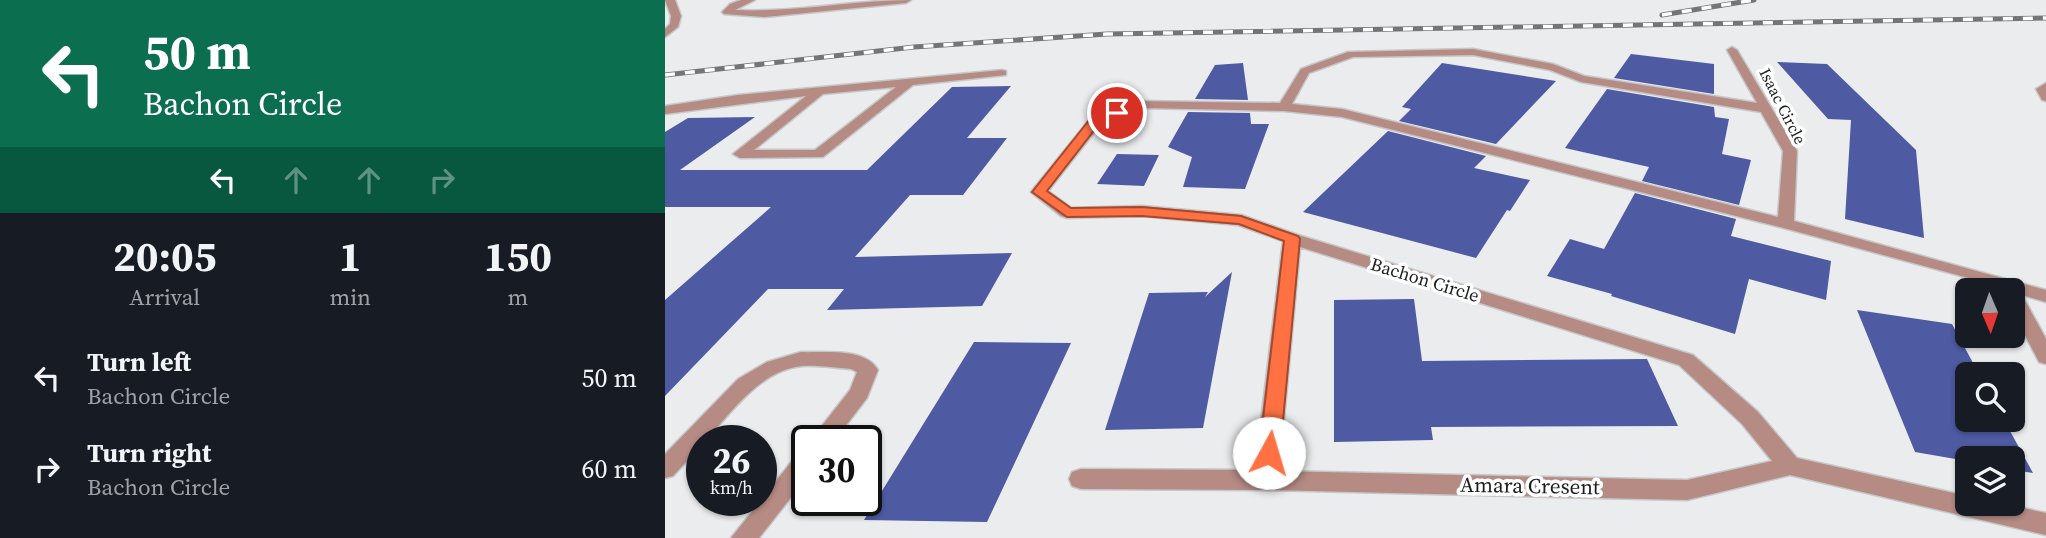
<!DOCTYPE html>
<html lang="en">
<head>
<meta charset="utf-8">
<style>
  body { margin:0; font-family:"Source Serif 4",serif; background:#242831; color:#f1f3f6; height:100vh; display:flex; flex-direction:column; font-size:26px; white-space:nowrap }
  * { box-sizing:border-box; margin:0 }
  p { font-size:23px; color:#9ea1a6 }
  .icon { flex:none; width:38px; height:38px; fill:none; stroke:currentColor; stroke-width:2; stroke-linecap:round; stroke-linejoin:round }
  .map { position:relative; flex:1; overflow:hidden }
  .panel { display:flex; flex-direction:column; background:#171b24; width:665px }
  .panel>* { flex:none }
  .banner { background:#0b6e4f; color:#fff; overflow:hidden }
  .needle { width:46px; rotate:178deg }
  .tools { position:absolute; left:1290px; top:278px; display:grid; gap:14px }
  .tools a { display:grid; place-items:center; width:70px; height:70px; border-radius:10px; background:#171b24; box-shadow:0 2px 5px #0004; font-size:35px }
  .speed { position:absolute; left:21px; top:425px; display:flex; gap:14px; font-size:35px; font-weight:700; text-align:center }
  .speed>* { display:grid; place-content:center; width:91px; height:91px; border-radius:50%; background:#171b24; box-shadow:0 2px 5px #0004; line-height:1 }
  .speed small { font-size:18px; font-weight:400 }
  .speed .limit { border:4px solid #111; border-radius:10px; background:#fff; color:#111 }
  .pin { position:absolute; display:grid; place-items:center; width:60px; height:60px; color:#fff; margin:-30px; border:4px solid #fff; border-radius:50%; box-shadow:0 2px 7px #0007 }
  .me { position:absolute; width:77px; margin:-38px; rotate:6deg; stroke-linejoin:round; filter:drop-shadow(0 0 5px #0008) }
  .turn { display:flex; align-items:center; gap:24px; height:147px; padding:0 28px; font-size:32px }
  .turn .icon { width:91px; height:91px; stroke-width:2.5 }
  .turn b { display:block; font-size:49px; line-height:60px }
  .lanes { display:flex; align-items:center; height:66px; padding:0 28px; background:#0003; justify-content:center; gap:35px; direction:ltr }
  .lanes .off { opacity:.35 }
  .eta { display:flex; justify-content:space-evenly; align-items:center; height:119px; text-align:center }
  .eta b { font-size:42px; font-weight:700; line-height:49px }
  ul { padding:0; list-style:none }
  li { display:flex; align-items:center; gap:21px; height:91px; padding:0 28px }
  li div { flex:1 }
  li b { display:block; font-size:26px }
  li em { font-style:normal }
  main { display:flex; flex:1; min-height:0 }
  .map>svg:first-child { display:block }
</style>
</head>
<body>
<main>
<section class="panel">
<div class="banner">
<div class="turn"><svg class="icon" aria-label="left" viewBox="0 0 24 24"><path d="M17 20v-9H6M10 6l-5 5 5 5"/></svg><div><b>50 m</b>Bachon Circle</div></div>
<div class="lanes"><svg class="icon" aria-label="left" viewBox="0 0 24 24"><path d="M17 20v-9H6M10 6l-5 5 5 5"/></svg><svg class="icon off" aria-label="ahead" viewBox="0 0 24 24"><path d="M12 20V5M6 11l6-6 6 6"/></svg><svg class="icon off" aria-label="ahead" viewBox="0 0 24 24"><path d="M12 20V5M6 11l6-6 6 6"/></svg><svg class="icon off" aria-label="right" viewBox="0 0 24 24"><path d="M7 20v-9h11M14 6l5 5-5 5"/></svg></div>
</div>
<div class="eta">
<div><b>20:05</b><p>Arrival</p></div>
<div><b>1</b><p>min</p></div>
<div><b>150</b><p>m</p></div>
</div>
<ul>
<li><svg class="icon" aria-label="left" viewBox="0 0 24 24"><path d="M17 20v-9H6M10 6l-5 5 5 5"/></svg><div><b>Turn left</b><p>Bachon Circle</p></div><em>50 m</em></li>
<li><svg class="icon" aria-label="right" viewBox="0 0 24 24"><path d="M7 20v-9h11M14 6l5 5-5 5"/></svg><div><b>Turn right</b><p>Bachon Circle</p></div><em>60 m</em></li>
</ul>
</section>
<div class="map">
<svg width="1381" height="538" viewBox="0 0 1381 538">
  <rect width="100%" height="100%" fill="#ebecee"/>
  <path fill="#4e5aa2" d="M966,54l83,10v30l-100,-16z
    M1112,62l50,2 89,86 8,88 -79,-19 6,-99 -23,-1z
    M578,63l5,37 -53,-1 20,-34z
    M777,63l114,18 -60,63 -97,-23 12,-12 -9,-2z
    M346,86l-44,52h40l-44,57h-53l-55,62 157,-4 -30,53 -155,4 17,-21h-76l-103,107v-96l106,-93h-106v-75l23,-14 67,-1 -75,53h187l85,-83z
    M942,89l107,18 1,10 14,2 -7,35 29,6 -12,45 -97,-24 7,-14 -84,-19z
    M523,112l62,1 1,11h18l-24,65 -62,-2 9,-30 -24,-10z
    M723,131l98,25 -12,12 56,12 -20,31 -3,-1 -31,48 -173,-46z
    M452,154l42,1 -15,31 -47,-2z
    M970,193l101,26 -5,17 100,25 -5,39 -77,-21 -14,55 -124,-38 1,-2 -65,-18 23,-37 34,10z
    M567,272l-29,156 -98,2 44,-137 59,-1 -3,5z
    M749,299l8,62 225,-2 31,67 -247,1 2,13 -99,2v-142z
    M1192,310l95,14 27,50h-12v46h37l29,53 -20,-3v-12h-46v3l-52,-9z
    M309,342l97,1 -84,179 -123,-2z"/>
  <g fill="none" stroke-linecap="round" stroke-linejoin="round">
    <g stroke="#c6c7c8" stroke-width="3">
      <path id="service" d="M0,0h10l6,16 -3,11 -13,10v-8l5,-5 1,-8z
        M76,0h14l-20,10c59,3 117,-10 176,-10l-5,3 -141,14 -41,-3 -2,-2 8,-8z
        M337,70l4,1v4l-93,10 -90,72 -83,1 -7,-4 73,-58 -141,18v-8l73,-11zM231,87l-81,63h-61l69,-56z
        M136,352c23,1 64,-5 77,18l-11,28 -33,43h-24l40,-51 7,-18 -6,-3c-15,-1 -33,-4 -49,-3 -42,4 -71,47 -97,75h-3v4l-29,31 -8,2v-24l73,-75 29,-17z
        M142,450v27l-48,61h-28l68,-86z"/>
    </g>
    <g stroke="#c6c7c8" stroke-width="3">
      <path id="minor" d="M1067,47l5,3 60,101 -3,70 252,69v12l-24,-7 24,44v25l-7,-2 -26,-50v-22l-233,-63 -438,-110 -58,-6 -142,-3 -42,17 -52,66 23,17 71,-2 99,9 57,20 395,120 65,57 39,46 170,38v8h38l41,9v22l-256,-60 -103,25 -421,-10 -185,-1 -9,-3 -3,-7 3,-7 9,-3 174,1 28,-229 -45,-16 -96,-9 -75,2 -6,-2 -30,-24 59,-73 46,-18 144,2 21,-34 47,-17 125,-3 80,15 31,12 173,27 -30,-53zM808,55l77,15 31,12 180,30 22,39 -5,66 -436,-108 -50,-5 17,-31 44,-16zM635,247l379,118 63,59 30,37 -85,19 -408,-9z
        M1381,83v18l-4,-1 -6,-11z"/>
    </g>
    <use href="#service" fill="#b58b84" fill-rule="evenodd"/>
    <use href="#minor" fill="#b58b84" fill-rule="evenodd"/>
    <g stroke="#747576" stroke-width="5">
      <path id="rail" d="M997,15l92,-15
        M0,75l249,-28 193,-13 939,-16"/>
    </g>
    <use href="#rail" stroke="#fff" stroke-width="3.5" stroke-dasharray="10" stroke-linecap="butt"/>
  </g>
  <path fill="#ff7043" stroke="#a6492c" stroke-width="2" d="M452,110l6,3 -2,3 -22,8 -52,67 24,17 71,-1 99,9 57,20 2,3 -20,214 -3,6 -8,2 -7,-2 -3,-6 25,-212 -45,-17 -97,-8 -75,1 -35,-25 58,-73z"/>
  <g text-anchor="middle" stroke-width="7" stroke-linejoin="round" paint-order="stroke">
    <g font-size="16" fill="#1b1c1d" stroke="#fff">
      <text transform="translate(1118 106) rotate(63)" y="6">Isaac Circle</text>
    </g>
    <g font-size="18" fill="#1b1c1d" stroke="#fff">
      <text transform="translate(760 280) rotate(17)" y="6">Bachon Circle</text>
    </g>
    <g font-size="21" fill="#1b1c1d" stroke="#fff">
      <text transform="translate(865 486) rotate(1)" y="7">Amara Cresent</text>
    </g>
  </g>
</svg>
<div class="tools">
<a><svg class="needle" viewBox="-14 -14 28 28"><path d="M0-13l5 13h-10z" fill="#e53935"/><path d="M0 13l5-13h-10z" fill="#9ea1a6"/></svg></a>
<a><svg class="icon" aria-label="search" viewBox="0 0 24 24"><circle cx="10" cy="10" r="6"/><path d="M15 15l6 6"/></svg></a>
<a><svg class="icon" aria-label="layers" viewBox="0 0 24 24"><path d="M12 4l9 5-9 5-9-5zM3 14l9 5 9-5"/></svg></a>
</div>
<div class="speed"><div>26<small>km/h</small></div><div class="limit">30</div></div>
<div class="pin" style="left:452px;top:113px;background:#d93025"><svg class="icon" aria-label="arrive" viewBox="0 0 24 24"><path d="M6 21V4h12l-3 4 3 4H6"/></svg></div>
<svg class="me" style="left:604px;top:453px" viewBox="-20 -20 40 40"><circle r="19" fill="#fff"/><path d="M0-13L10 11 0 6-10 11z" fill="#ff7043"/></svg>
</div>
</main>
</body>
</html>
